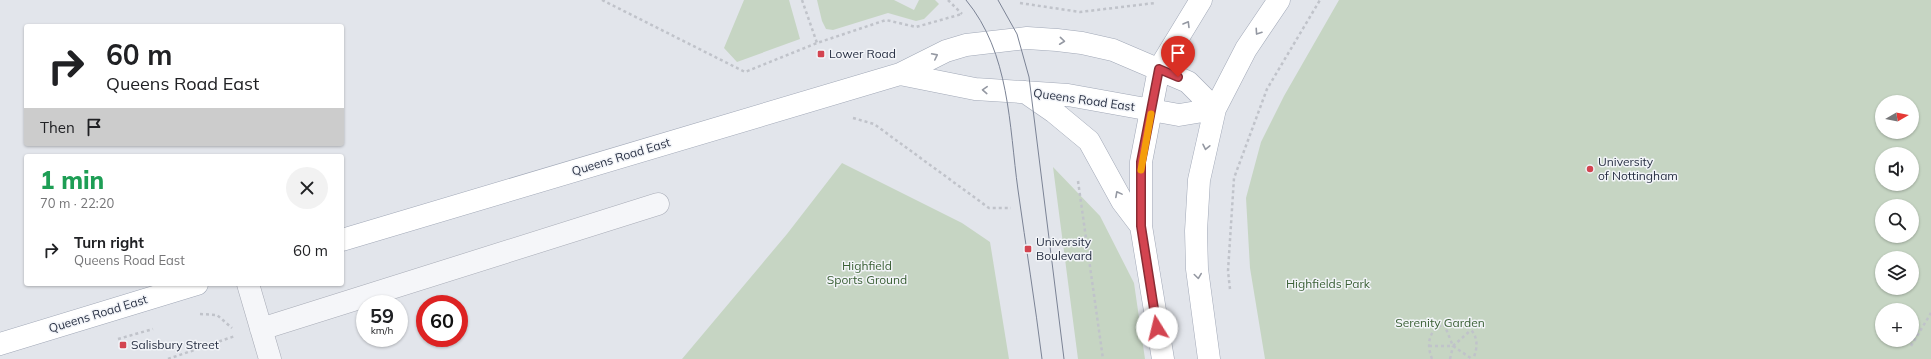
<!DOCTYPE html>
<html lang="en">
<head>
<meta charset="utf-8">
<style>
  body { margin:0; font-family:Mulish,sans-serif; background:#f2f2f2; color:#202124; height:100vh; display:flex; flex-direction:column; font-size:15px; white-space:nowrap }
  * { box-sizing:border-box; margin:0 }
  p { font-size:13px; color:#757577 }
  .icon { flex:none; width:22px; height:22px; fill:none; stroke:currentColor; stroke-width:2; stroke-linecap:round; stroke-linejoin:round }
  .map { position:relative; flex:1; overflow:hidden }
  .sheet { position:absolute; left:24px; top:154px; width:320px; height:132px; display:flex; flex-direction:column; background:#fff; border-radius:4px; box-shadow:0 1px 3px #0004 }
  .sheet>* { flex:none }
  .hud { position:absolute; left:24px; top:24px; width:320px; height:122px; border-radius:4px; box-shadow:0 1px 3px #0004; background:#fff; color:#202124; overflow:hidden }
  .needle { width:26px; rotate:81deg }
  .tools { position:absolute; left:1875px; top:95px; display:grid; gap:8px }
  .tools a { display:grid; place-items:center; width:44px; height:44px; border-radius:50%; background:#fff; box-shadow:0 1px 3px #0004; font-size:20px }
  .speed { position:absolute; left:356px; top:295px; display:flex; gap:8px; font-size:20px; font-weight:700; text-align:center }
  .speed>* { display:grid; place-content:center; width:52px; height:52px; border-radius:50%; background:#fff; box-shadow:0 1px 3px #0004; line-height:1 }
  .speed small { font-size:10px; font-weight:400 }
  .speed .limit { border:6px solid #d22; background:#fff; color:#111 }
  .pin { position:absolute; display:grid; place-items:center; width:34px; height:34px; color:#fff; margin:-41px -17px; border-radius:50% 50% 50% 0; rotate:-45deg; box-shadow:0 0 4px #0007 }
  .pin .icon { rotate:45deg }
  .me { position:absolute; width:44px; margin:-22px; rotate:351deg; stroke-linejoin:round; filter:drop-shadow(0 0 3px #0008) }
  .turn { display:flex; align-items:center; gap:14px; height:84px; padding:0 16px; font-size:18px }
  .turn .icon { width:52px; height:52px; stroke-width:2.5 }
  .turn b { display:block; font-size:28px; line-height:34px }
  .then { display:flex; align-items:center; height:38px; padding:0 16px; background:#0003; gap:8px; font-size:15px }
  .round { display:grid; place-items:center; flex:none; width:42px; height:42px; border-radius:21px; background:#f2f2f2 }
  .head { display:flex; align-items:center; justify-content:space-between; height:68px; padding:0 16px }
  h1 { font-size:24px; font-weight:800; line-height:30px; color:#1e9e55 }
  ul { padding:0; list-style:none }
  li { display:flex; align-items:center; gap:12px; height:56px; padding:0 16px }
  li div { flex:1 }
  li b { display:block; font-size:15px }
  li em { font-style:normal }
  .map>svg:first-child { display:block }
</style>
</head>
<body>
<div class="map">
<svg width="1931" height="359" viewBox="0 0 1931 359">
  <rect width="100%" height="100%" fill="#e2e5eb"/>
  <path fill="#c6d5c3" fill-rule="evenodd" d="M744,0h45l11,39 -63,23 -13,-14z
    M817,0h77l20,10 5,-10h16l4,4 -15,15 -8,2 -28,-8 -55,17 -7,-1 -4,-8z
    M1339,0h592v359h-666l-15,-91 -4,-70 15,-56 23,-46zM1882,102h30v30h-30zM1882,154h30v30h-30zM1882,206h30v30h-30zM1882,258h30v30h-30zM1882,310h30v30h-30z
    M842,163l120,60 28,19 19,117h-327l105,-125z
    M1053,167l47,49 34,67 11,76h-67z"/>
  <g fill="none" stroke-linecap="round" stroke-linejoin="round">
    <g stroke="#a7abb6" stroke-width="23">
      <path id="minor" d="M248,284l22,75
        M261,329l397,-125"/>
    </g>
    <g stroke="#a1a8b7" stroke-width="23">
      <path id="major" d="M900,74l75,15 93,6 111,20 36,-6
        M1025,92l29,20 35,29 33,60 19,25
        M342,240l558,-166 46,-23 20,-6 61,-7 30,2 25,3 31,7 75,32 27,27
        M0,344l197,-60
        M1163,359l-22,-133v-64l18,-93 42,-69
        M1209,359l-12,-90 -1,-38 3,-51 16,-71 31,-60 33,-49"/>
    </g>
    <path stroke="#c0c3ca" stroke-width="2.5" stroke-dasharray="3 3" stroke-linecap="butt" d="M602,0l143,72 72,-29 69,-23 30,7 46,-13
      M802,0l15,43
      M948,0l14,14
      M1020,3l60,9 75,-9
      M853,118l21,6 115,84h22
      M1078,181l25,178
      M1230,289l-2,-18 6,-93 33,-89 53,-89
      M200,314l17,1 15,13
      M1444,324l9,22 19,13
      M118,339l35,-10
      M1429,346h24l18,-16
      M1911,346l20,-33
      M168,359l67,-23
      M1432,359c-19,-50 62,-47 41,0
      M1450,359l3,-13"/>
    <use href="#minor" stroke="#f5f6f9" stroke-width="22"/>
    <use href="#major" stroke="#fff" stroke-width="22"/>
    <path stroke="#7b8395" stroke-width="1" d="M966,0c44,53 43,125 52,190 8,57 17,113 24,169
      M998,0l19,34 12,43 35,282"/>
  </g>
  <defs><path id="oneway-chevron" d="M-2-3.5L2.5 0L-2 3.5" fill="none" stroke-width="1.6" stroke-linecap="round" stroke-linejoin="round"/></defs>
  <g stroke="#9498a2">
    <use href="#oneway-chevron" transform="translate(1187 24) rotate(-59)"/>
    <use href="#oneway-chevron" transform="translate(1258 32) rotate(124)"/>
    <use href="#oneway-chevron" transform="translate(1062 41) rotate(6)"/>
    <use href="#oneway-chevron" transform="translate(935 56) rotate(-27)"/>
    <use href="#oneway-chevron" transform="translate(985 90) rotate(-177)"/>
    <use href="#oneway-chevron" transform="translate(1206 147) rotate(102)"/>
    <use href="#oneway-chevron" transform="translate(1118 194) rotate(-118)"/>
    <use href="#oneway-chevron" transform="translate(1198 276) rotate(82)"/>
  </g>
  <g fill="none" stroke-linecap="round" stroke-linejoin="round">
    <g stroke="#892c34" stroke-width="10">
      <path id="route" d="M1157,328l-16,-102v-64l18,-93 19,8"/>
    </g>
    <use href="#route" stroke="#d34450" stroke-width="7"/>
    <path stroke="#f59e0b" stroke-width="7" d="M1141,170l10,-56"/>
  </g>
  <g fill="#d34450" stroke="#f2f4f8" stroke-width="1.5">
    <rect x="817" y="50" width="8" height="8" rx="2"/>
    <circle cx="1590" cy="169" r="4"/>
    <rect x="1024" y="245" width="8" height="8" rx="2"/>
    <rect x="119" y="341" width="8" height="8" rx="2"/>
  </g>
  <g text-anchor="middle" stroke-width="3" stroke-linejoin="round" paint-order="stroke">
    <g font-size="12" fill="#293144" stroke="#f2f4f8" text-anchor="start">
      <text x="829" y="58">Lower Road</text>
      <text x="1598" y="166">University<tspan x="1598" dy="14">of Nottingham</tspan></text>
      <text x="1036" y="246">University<tspan x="1036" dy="14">Boulevard</tspan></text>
      <text x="131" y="349">Salisbury Street</text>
    </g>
    <g font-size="12" fill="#293144" stroke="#f2f4f8">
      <text transform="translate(1084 100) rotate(8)" y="4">Queens Road East</text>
      <text transform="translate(621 157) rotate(-17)" y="4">Queens Road East</text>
      <text transform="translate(98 314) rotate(-17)" y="4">Queens Road East</text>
    </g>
    <g font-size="12" fill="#3b6036" stroke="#f2f4f8">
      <text x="867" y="270">Highfield<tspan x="867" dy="14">Sports Ground</tspan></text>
      <text x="1328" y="288">Highfields Park</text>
      <text x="1440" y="327">Serenity Garden</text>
    </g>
  </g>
</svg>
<div class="tools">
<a><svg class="needle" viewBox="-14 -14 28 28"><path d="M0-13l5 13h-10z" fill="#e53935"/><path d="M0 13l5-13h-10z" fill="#757577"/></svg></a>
<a><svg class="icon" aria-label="sound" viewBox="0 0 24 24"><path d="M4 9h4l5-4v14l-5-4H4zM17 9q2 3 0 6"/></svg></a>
<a><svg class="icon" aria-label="search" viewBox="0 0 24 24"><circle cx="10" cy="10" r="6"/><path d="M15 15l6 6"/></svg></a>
<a><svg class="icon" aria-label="layers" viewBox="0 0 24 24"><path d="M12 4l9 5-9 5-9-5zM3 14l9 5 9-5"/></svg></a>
<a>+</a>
</div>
<div class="speed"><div>59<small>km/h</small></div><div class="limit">60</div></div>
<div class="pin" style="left:1178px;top:77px;background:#d93025"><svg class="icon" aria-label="arrive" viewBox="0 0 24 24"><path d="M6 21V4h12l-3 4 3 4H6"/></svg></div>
<svg class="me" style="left:1157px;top:328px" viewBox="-20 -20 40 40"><circle r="19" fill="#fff"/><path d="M0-13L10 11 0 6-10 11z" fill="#d34450"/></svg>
<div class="hud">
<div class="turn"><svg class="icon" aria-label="right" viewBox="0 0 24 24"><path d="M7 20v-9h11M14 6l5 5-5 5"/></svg><div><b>60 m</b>Queens Road East</div></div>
<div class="then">Then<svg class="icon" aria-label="arrive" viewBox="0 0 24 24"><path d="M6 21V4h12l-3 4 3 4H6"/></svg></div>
</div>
<section class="sheet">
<div class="head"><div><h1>1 min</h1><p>70 m · 22:20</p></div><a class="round"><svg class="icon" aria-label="close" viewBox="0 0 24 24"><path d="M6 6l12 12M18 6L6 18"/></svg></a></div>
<ul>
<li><svg class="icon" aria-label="right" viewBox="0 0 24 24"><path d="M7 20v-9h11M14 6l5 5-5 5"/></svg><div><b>Turn right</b><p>Queens Road East</p></div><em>60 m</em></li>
</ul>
</section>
</div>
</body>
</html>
